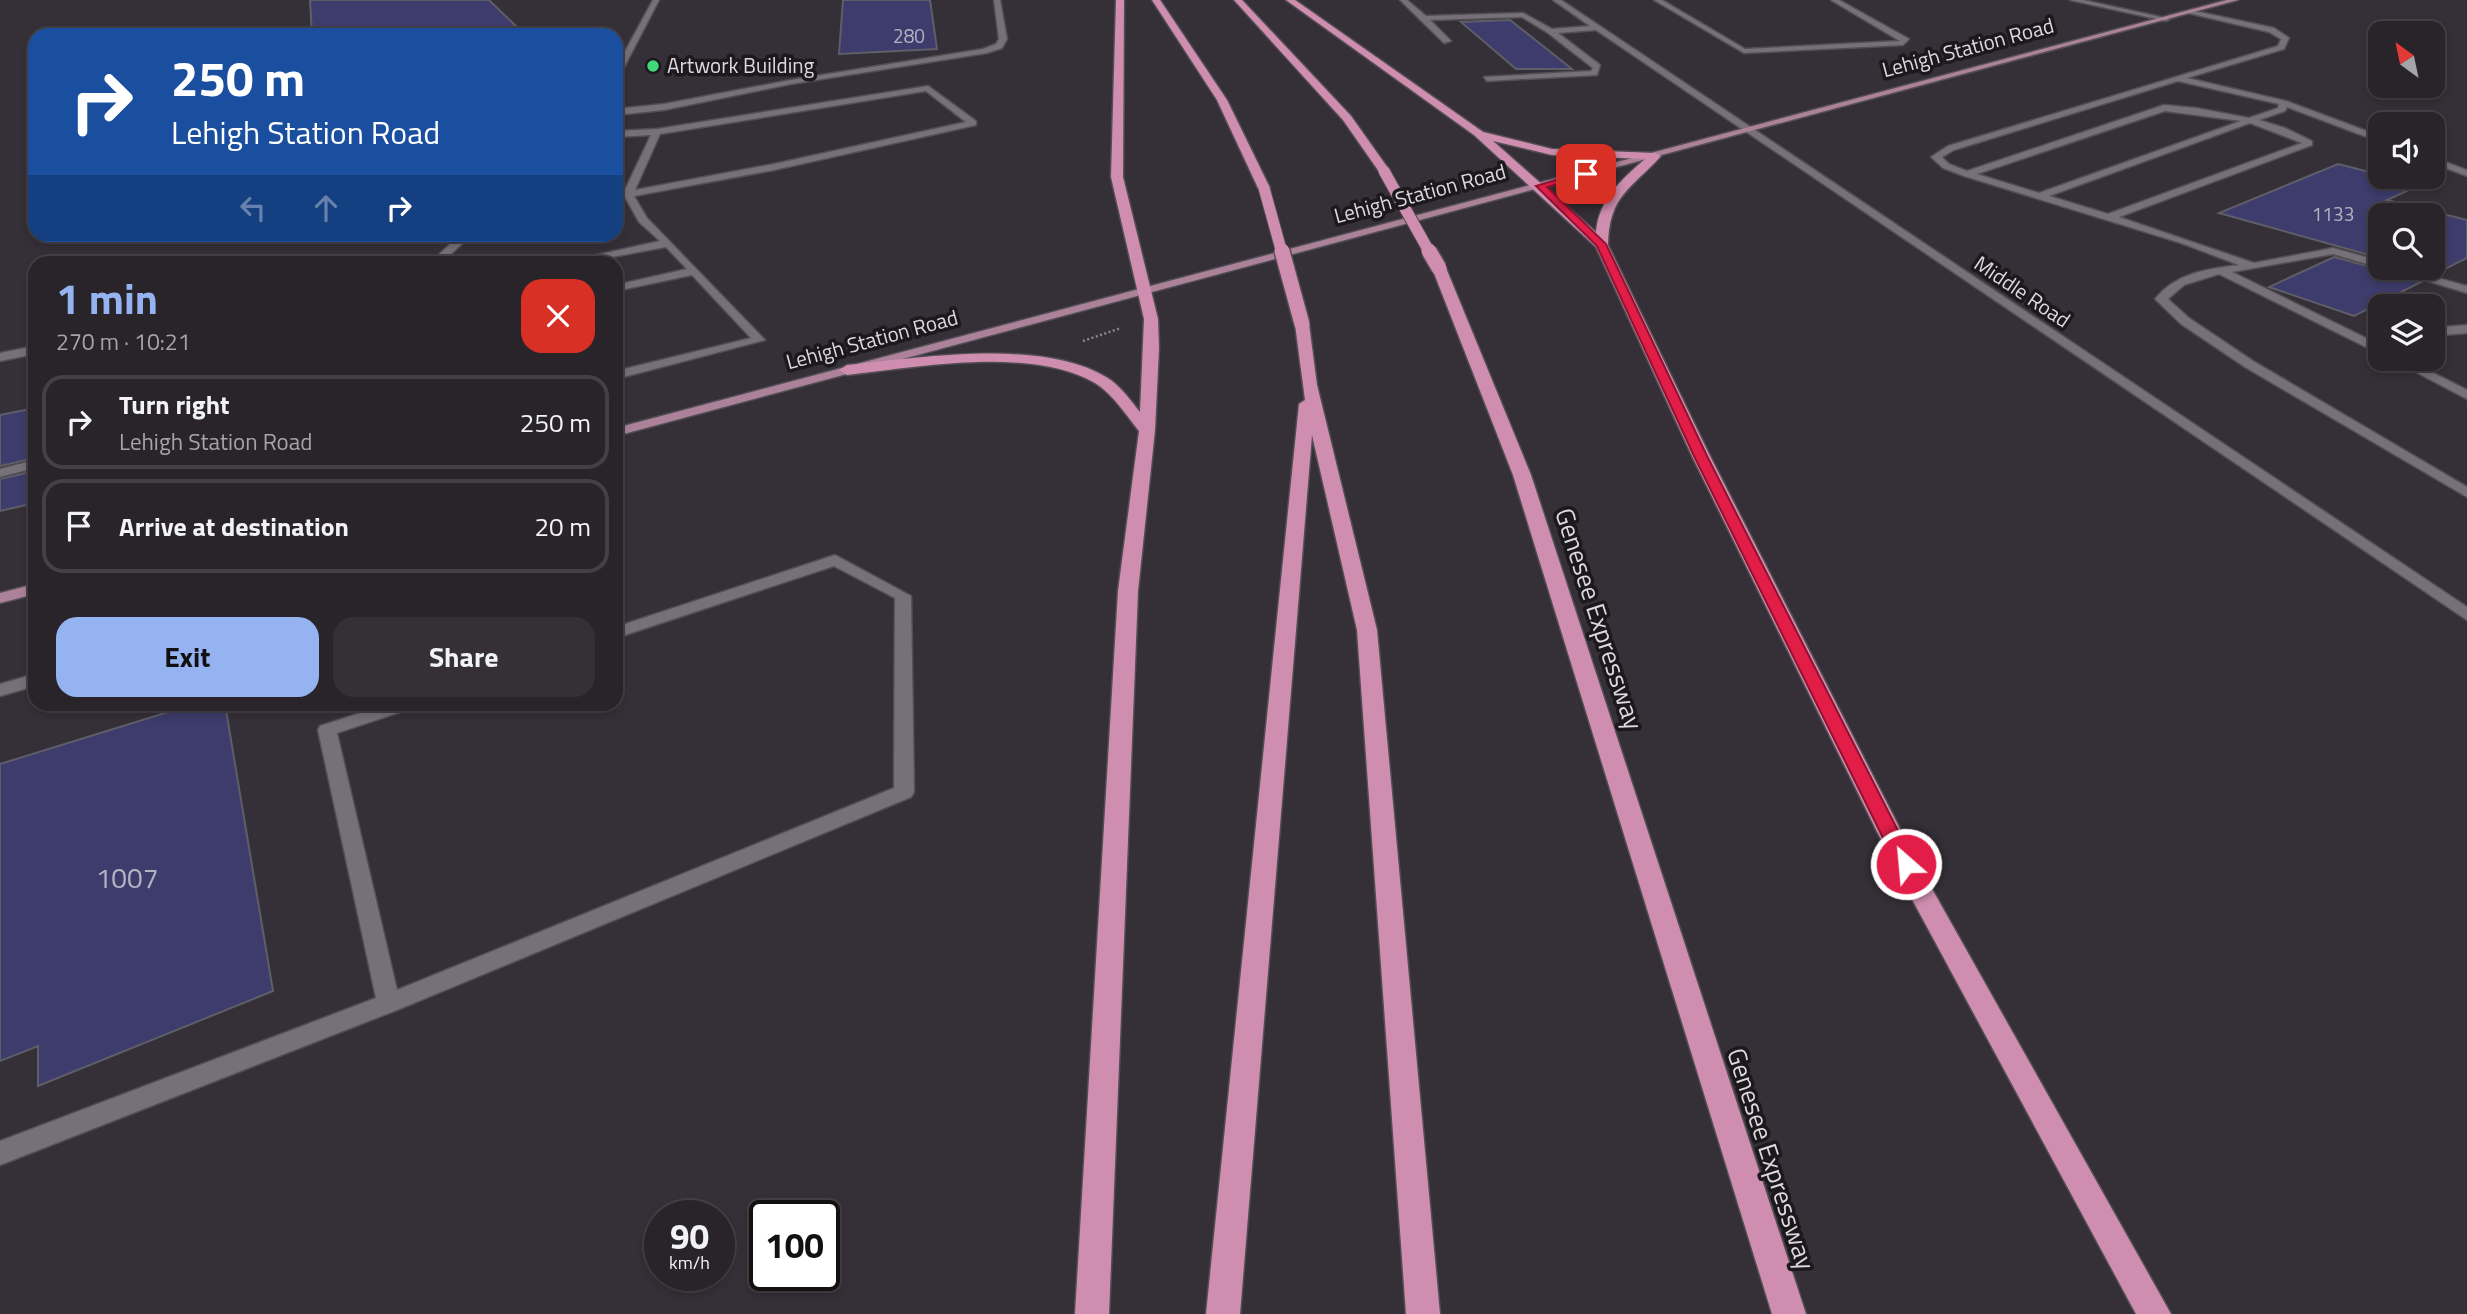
<!DOCTYPE html>
<html lang="en">
<head>
<meta charset="utf-8">
<style>
  body { margin:0; font-family:"Titillium Web",sans-serif; background:#343035; color:#f1f3f6; height:100vh; display:flex; flex-direction:column; font-size:26px; white-space:nowrap }
  * { box-sizing:border-box; margin:0 }
  p { font-size:23px; color:#a5a4a8 }
  .icon { flex:none; width:38px; height:38px; fill:none; stroke:currentColor; stroke-width:2; stroke-linecap:round; stroke-linejoin:round }
  .map { position:relative; flex:1; overflow:hidden }
  .details { position:absolute; left:28px; top:256px; width:595px; height:455px; display:flex; flex-direction:column; background:#282429; border-radius:21px; box-shadow:0 4px 10px #0003,0 0 0 2px #444146 }
  .details>* { flex:none }
  .top-card { position:absolute; left:28px; top:28px; width:595px; height:214px; border-radius:21px; box-shadow:0 4px 10px #0003,0 0 0 2px #444146; background:#1a4fa0; color:#fff; overflow:hidden }
  .needle { width:46px; rotate:327deg }
  .buttons { position:absolute; left:2368px; top:21px; display:grid; gap:14px }
  .buttons a { display:grid; place-items:center; width:77px; height:77px; border-radius:14px; background:#282429; box-shadow:0 4px 10px #0003,0 0 0 2px #444146; font-size:35px }
  .speed { position:absolute; left:644px; top:1200px; display:flex; gap:14px; font-size:35px; font-weight:700; text-align:center }
  .speed>* { display:grid; place-content:center; width:91px; height:91px; border-radius:50%; background:#282429; box-shadow:0 4px 10px #0003,0 0 0 2px #444146; line-height:1 }
  .speed small { font-size:18px; font-weight:400 }
  .speed .limit { border:4px solid #111; border-radius:10px; background:#fff; color:#111 }
  .pin { position:absolute; display:grid; place-items:center; width:60px; height:60px; color:#fff; margin:-30px; border-radius:14px; box-shadow:0 4px 10px #0006 }
  .me { position:absolute; width:77px; margin:-38px; rotate:333deg; stroke-linejoin:round; filter:drop-shadow(0 0 5px #0008) }
  .turn { display:flex; align-items:center; gap:24px; height:147px; padding:0 28px; font-size:32px }
  .turn .icon { width:91px; height:91px; stroke-width:2.5 }
  .turn b { display:block; font-size:49px; line-height:60px }
  .lanes { display:flex; align-items:center; height:66px; padding:0 28px; background:#0003; justify-content:center; gap:35px; direction:ltr }
  .lanes .off { opacity:.35 }
  .round { display:grid; place-items:center; flex:none; width:74px; height:74px; border-radius:21px; background:#343035 }
  .overview { display:flex; align-items:center; justify-content:space-between; height:119px; padding:0 28px }
  h1 { font-size:42px; font-weight:700; line-height:52px; color:#95b2f1 }
  .primary-button { display:flex; gap:14px; margin-top:auto; padding:14px 28px }
  .primary-button a { flex:1; height:80px; border-radius:21px; background:#95b2f1; color:#111; font-size:28px; font-weight:700; line-height:80px; text-align:center }
  .primary-button a+a { background:#343035; color:#f1f3f6 }
  ul { padding:0; list-style:none }
  li { display:flex; align-items:center; gap:21px; height:94px; margin:0 14px 10px; padding:0 14px; border:4px solid #444146; border-radius:21px }
  li div { flex:1 }
  li b { display:block; font-size:26px }
  li em { font-style:normal }
  .map>svg:first-child { display:block }
</style>
</head>
<body>
<div class="map">
<svg width="2467" height="1314" viewBox="0 0 2467 1314">
  <rect width="100%" height="100%" fill="#353037"/>
  <path fill="#3d3c6c" stroke="#5e5e68" stroke-width="2" d="M310,0h179l36,35h-213z
    M843,0h87l7,49 -98,5z
    M1510,20l62,49h-56l-55,-47z
    M2338,164l82,21 -33,15 80,20v38l-32,16 -24,-6h21v-53h-52v43l-161,-45z
    M2334,257l49,13 38,12 -67,34 -85,-29z
    M35,408v50l-35,8v-51z
    M35,471v32l-35,8v-32z
    M194,704h31l48,287 -235,95v-40l-38,15v-297z"/>
  <g fill="none" stroke-linecap="round" stroke-linejoin="round">
    <g stroke="#524e54" stroke-width="3">
      <path id="minor" d="M653,0h6l-39,75 -4,2v-9z
        M994,0h6l7,39 -5,9 -15,5 -196,31 -127,26 -48,5v-6l48,-5 127,-24 192,-31 13,-5 3,-5z
        M1400,0h7l19,16 97,-3 29,16 38,-3 -37,-26h8l906,607v13l-871,-590 -38,3 42,32 -3,10 -110,6 -3,-4 107,-6 2,-3 -45,-35 -26,-16 -92,3 21,21 -7,2z
        M1654,0h8l83,49 155,-8 -69,-41h8l70,39 -6,6 -159,8z
        M2070,0h13l87,19 -4,2z
        M2190,10l84,18 15,10 -5,11 -97,29 99,23 94,35v6l-93,-35 -2,4 -26,9 26,8 27,13v4l-193,72 135,46 79,-15 47,13 2,7h-2l-47,-14 -101,18 148,73v9l-161,-80 -35,11 -16,14 21,19 64,43 214,126v10l-222,-130 -64,-43 -26,-25c21,-26 52,-30 84,-34l-58,-22 -217,-67 -21,-8 -12,-11 17,-11 330,-100 3,-7 -12,-7 -81,-19zM2178,81l101,23 -1,4 -29,10 -53,-10 -32,-3 -197,66 -18,-7 -7,-7 12,-7zM2165,111l76,10 -202,72 -62,-19zM2250,123l52,20 -194,71 -59,-18z
        M928,86l48,35v4l-202,45 -140,26 13,22 118,122 -149,39v-8l135,-33 -59,-63 -76,16v-6l71,-16 -21,-22 -81,15h-20l95,-21 -21,-19 -14,-25 -9,2v-6l8,-1 27,-57 -35,2v-6l41,-2zM926,91l40,31 -192,42 -139,26 25,-56z
        M2432,157l35,13v6l-35,-13z
        M461,234h12l-31,28h-11z
        M2385,268h17l65,18v7z
        M2467,325v8l-35,3v-8z
        M35,346v8l-35,7v-8z
        M2391,359h15l61,31v9z
        M35,460v8l-35,9v-8z
        M835,555l76,41 3,196 -3,5 -514,213 -397,155v-24l376,-143 -58,-268 2,-4 68,-22h27l-3,4 -75,25 60,257 497,-202 1,-190 -61,-32 -218,72v-11z
        M35,674v12l-35,10v-12z"/>
    </g>
    <g stroke="#524e54" stroke-width="3">
      <path id="major" d="M2227,0h11l-1622,436v-8z
        M35,584v10l-35,9v-10z"/>
    </g>
    <g stroke="#524e54" stroke-width="3">
      <path id="highway" d="M1116,0h8l-1,177 35,142 1,29 -4,82 -17,161 -29,723h-34l43,-723 21,-160c-13,-16 -26,-37 -44,-48 -64,-37 -177,-16 -248,-8l-8,-5 8,-5c73,-7 194,-27 259,12 14,8 24,23 34,35l4,-93 -33,-142z
        M1152,0h8l67,100 43,88 -2,2 -10,-2 -41,-88z
        M1234,0h8l109,116 39,55 -2,2h-8l-37,-53z
        M1286,0h9l188,132 69,17 103,4 6,3c-30,33 -52,39 -53,89l102,211 208,408 253,450h-35l-243,-450 -201,-408 -96,-209 -122,-112zM1493,141l59,14 93,4c-24,21 -46,40 -49,73z
        M1439,264l7,4 85,207 275,839h-34l-259,-839 -81,-207z
        M1302,320l7,4 8,61 60,245 63,684h-34l-49,-684 -45,-195 -72,879h-34l93,-910 6,-4 -10,-76z"/>
    </g>
    <path stroke="#8c878d" stroke-width="2.5" stroke-dasharray="2 2.5" stroke-linecap="butt" d="M1083,341l38,-13"/>
    <use href="#minor" fill="#767079" fill-rule="evenodd"/>
    <use href="#major" fill="#ab8299" fill-rule="evenodd"/>
    <use href="#highway" fill="#cf8eaf" fill-rule="evenodd"/>
    <g stroke="#524e54" stroke-width="13" stroke-linecap="butt">
      <path id="highway-bridge-far1" d="M1384,171l46,82
        M1264,188l18,65"/>
    </g>
    <g stroke="#524e54" stroke-width="18" stroke-linecap="butt">
      <path id="highway-bridge" d="M1282,251l20,73
        M1429,251l10,17"/>
    </g>
    <use href="#highway-bridge-far1" stroke="#cf8eaf" stroke-width="11"/>
    <use href="#highway-bridge" stroke="#cf8eaf" stroke-width="15"/>
  </g>
  <path fill="#e11d48" stroke="#92132f" stroke-width="2" d="M1586,171l3,5 -42,11 59,57 101,212 208,408 -3,5 -6,2 -10,-7 -202,-408 -97,-210 -61,-60z"/>
  <circle fill="#43d77b" stroke="#1b191c" stroke-width="2.5" cx="653" cy="66" r="7"/>
  <g text-anchor="middle" stroke-width="7" stroke-linejoin="round" paint-order="stroke">
    <g font-size="19" fill="#b5b2c2">
      <text x="909" y="43">280</text>
      <text x="2333" y="221">1133</text>
    </g>
    <g font-size="21" fill="#ddd9de" stroke="#1b191c">
      <text transform="translate(1968 48) rotate(-15)" y="7">Lehigh Station Road</text>
      <text transform="translate(1420 194) rotate(-15)" y="7">Lehigh Station Road</text>
      <text transform="translate(2022 292) rotate(34)" y="7">Middle Road</text>
      <text transform="translate(872 340) rotate(-15)" y="7">Lehigh Station Road</text>
    </g>
    <g font-size="21" fill="#ddd9de" stroke="#1b191c" text-anchor="start">
      <text x="667" y="73">Artwork Building</text>
    </g>
    <g font-size="26" fill="#ddd9de" stroke="#1b191c">
      <text transform="translate(1599 619) rotate(72)" y="9">Genesee Expressway</text>
      <text transform="translate(1771 1159) rotate(72)" y="9">Genesee Expressway</text>
    </g>
    <g font-size="28" fill="#b5b2c2">
      <text x="127" y="888">1007</text>
    </g>
  </g>
</svg>
<div class="buttons">
<a><svg class="needle" viewBox="-14 -14 28 28"><path d="M0-13l5 13h-10z" fill="#e53935"/><path d="M0 13l5-13h-10z" fill="#a5a4a8"/></svg></a>
<a><svg class="icon" aria-label="sound" viewBox="0 0 24 24"><path d="M4 9h4l5-4v14l-5-4H4zM17 9q2 3 0 6"/></svg></a>
<a><svg class="icon" aria-label="search" viewBox="0 0 24 24"><circle cx="10" cy="10" r="6"/><path d="M15 15l6 6"/></svg></a>
<a><svg class="icon" aria-label="layers" viewBox="0 0 24 24"><path d="M12 4l9 5-9 5-9-5zM3 14l9 5 9-5"/></svg></a>
</div>
<div class="speed"><div>90<small>km/h</small></div><div class="limit">100</div></div>
<div class="pin" style="left:1586px;top:174px;background:#d93025"><svg class="icon" aria-label="arrive" viewBox="0 0 24 24"><path d="M6 21V4h12l-3 4 3 4H6"/></svg></div>
<svg class="me" style="left:1906px;top:864px" viewBox="-20 -20 40 40"><circle r="17" fill="#e11d48" stroke="#fff" stroke-width="3"/><path d="M0-11L8 9 0 5-8 9z" fill="#fff"/></svg>
<div class="top-card">
<div class="turn"><svg class="icon" aria-label="right" viewBox="0 0 24 24"><path d="M7 20v-9h11M14 6l5 5-5 5"/></svg><div><b>250 m</b>Lehigh Station Road</div></div>
<div class="lanes"><svg class="icon off" aria-label="left" viewBox="0 0 24 24"><path d="M17 20v-9H6M10 6l-5 5 5 5"/></svg><svg class="icon off" aria-label="ahead" viewBox="0 0 24 24"><path d="M12 20V5M6 11l6-6 6 6"/></svg><svg class="icon" aria-label="right" viewBox="0 0 24 24"><path d="M7 20v-9h11M14 6l5 5-5 5"/></svg></div>
</div>
<section class="details">
<div class="overview"><div><h1>1 min</h1><p>270 m · 10:21</p></div><a class="round" style="background:#d93025;color:#fff"><svg class="icon" aria-label="close" viewBox="0 0 24 24"><path d="M6 6l12 12M18 6L6 18"/></svg></a></div>
<ul>
<li><svg class="icon" aria-label="right" viewBox="0 0 24 24"><path d="M7 20v-9h11M14 6l5 5-5 5"/></svg><div><b>Turn right</b><p>Lehigh Station Road</p></div><em>250 m</em></li>
<li><svg class="icon" aria-label="arrive" viewBox="0 0 24 24"><path d="M6 21V4h12l-3 4 3 4H6"/></svg><div><b>Arrive at destination</b></div><em>20 m</em></li>
</ul>
<div class="primary-button"><a>Exit</a><a>Share</a></div>
</section>
</div>
</body>
</html>
